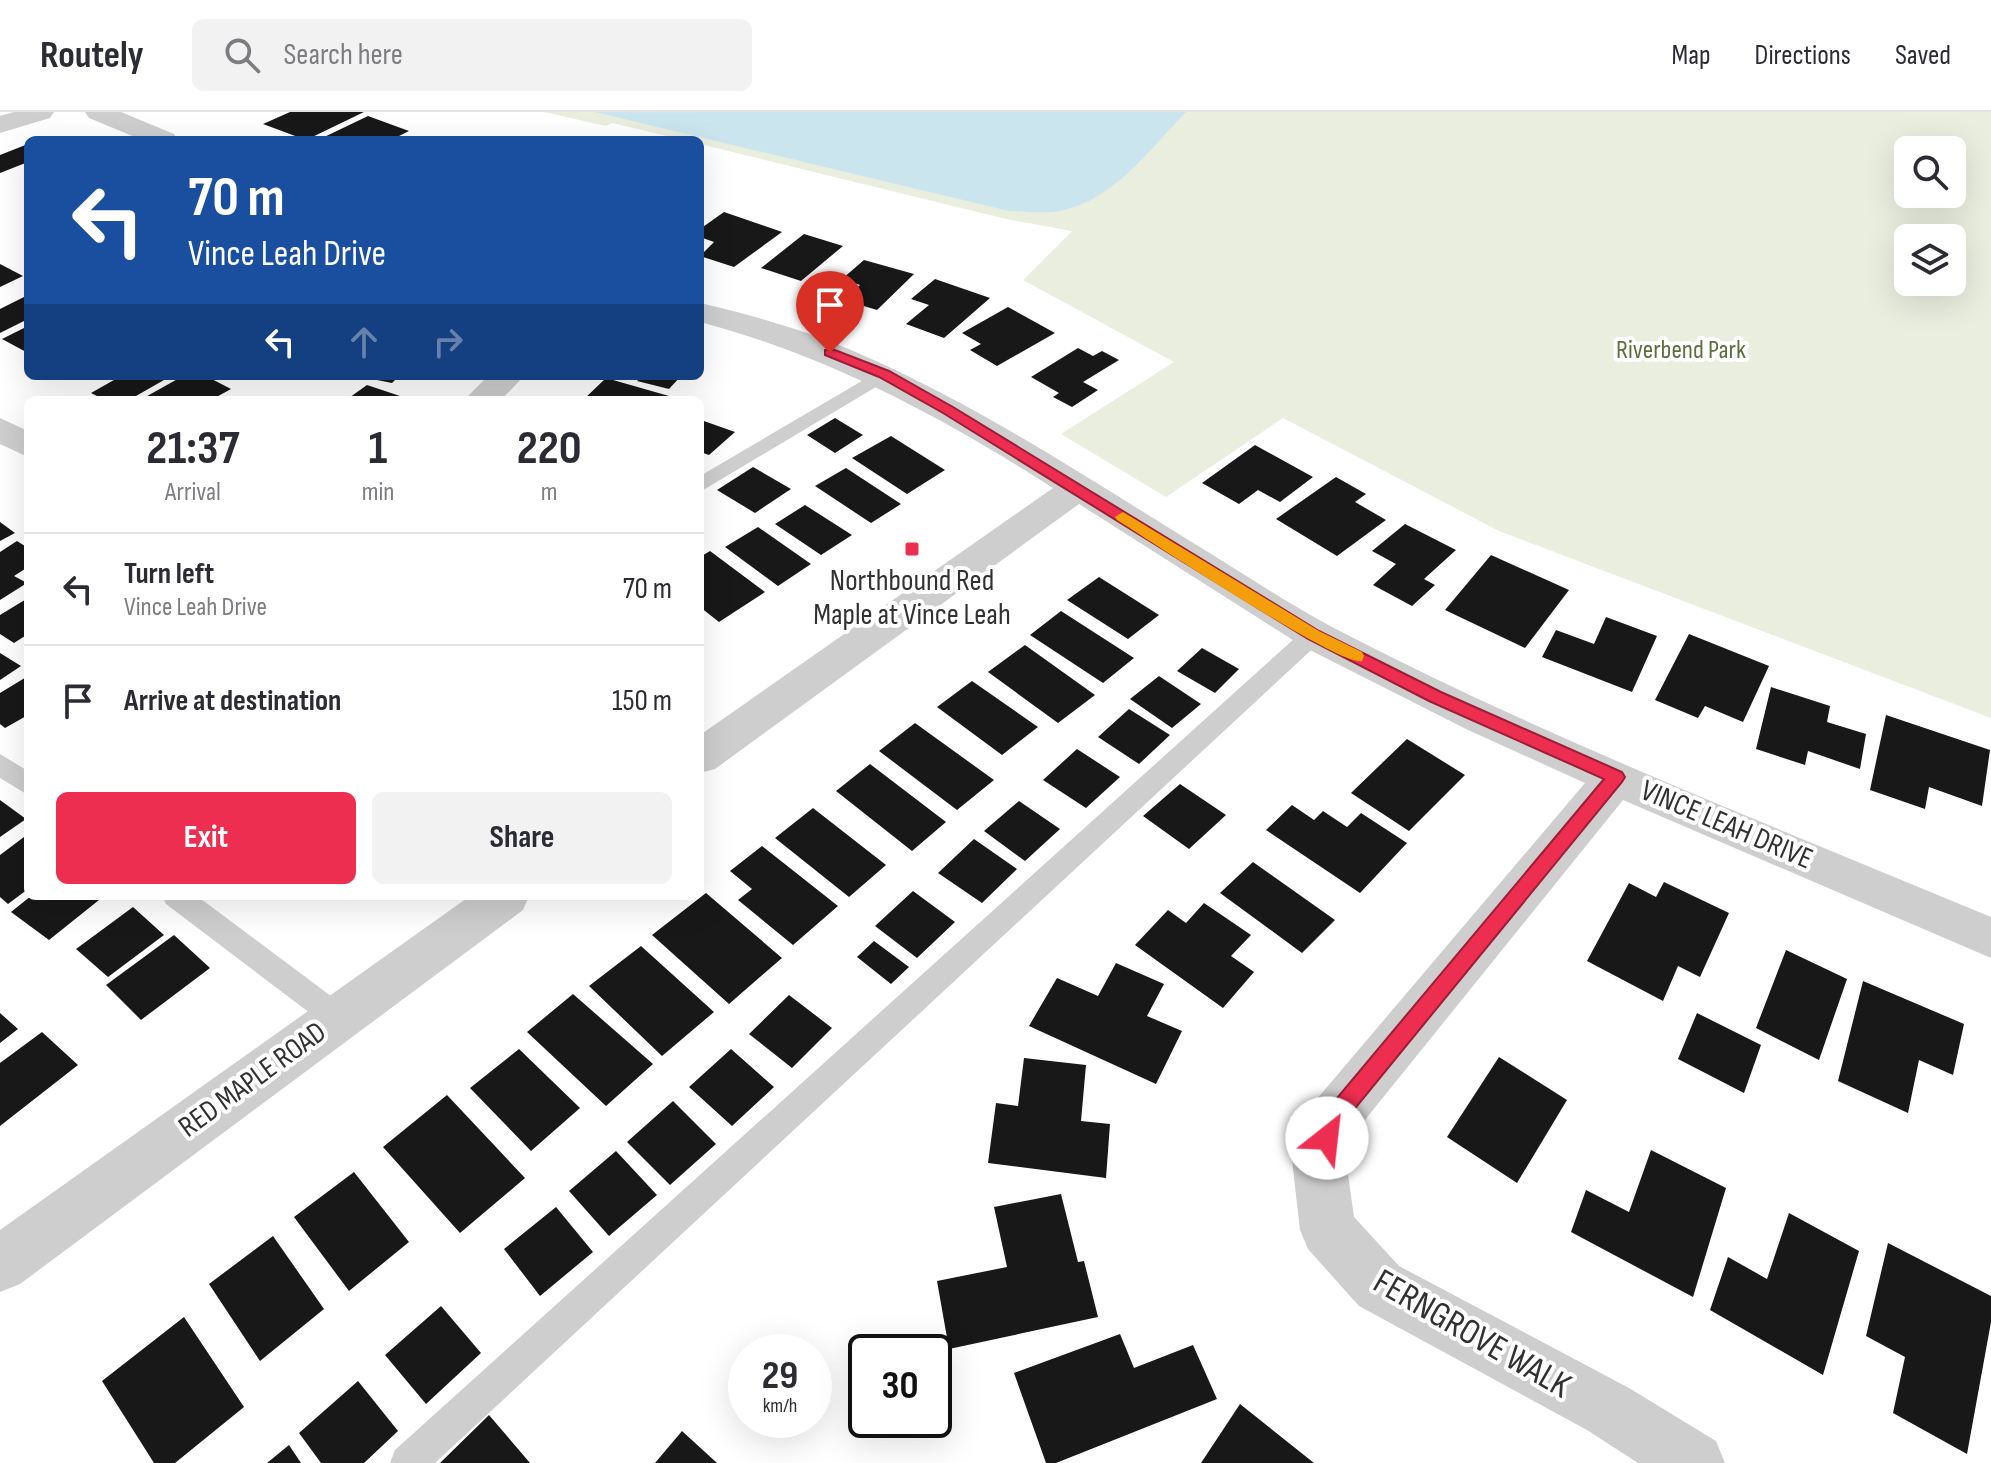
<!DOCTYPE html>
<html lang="en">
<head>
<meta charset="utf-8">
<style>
  body { margin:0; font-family:"Sofia Sans Condensed",sans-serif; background:#f2f2f3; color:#2b2b33; height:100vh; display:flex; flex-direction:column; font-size:30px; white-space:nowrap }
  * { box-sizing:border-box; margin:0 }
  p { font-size:26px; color:#7c7c81 }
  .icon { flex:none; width:44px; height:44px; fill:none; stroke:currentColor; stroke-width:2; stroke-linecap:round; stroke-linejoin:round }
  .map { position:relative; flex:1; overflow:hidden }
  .sheet { position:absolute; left:24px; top:284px; width:680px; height:504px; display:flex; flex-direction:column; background:#fff; border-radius:12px; box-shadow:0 8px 32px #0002 }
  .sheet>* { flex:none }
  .banner { position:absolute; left:24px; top:24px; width:680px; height:244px; border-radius:12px; box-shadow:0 8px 32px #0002; background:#1a4fa0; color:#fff; overflow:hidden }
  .fabs { position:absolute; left:1894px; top:24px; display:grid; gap:16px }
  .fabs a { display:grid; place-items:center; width:72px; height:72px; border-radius:12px; background:#fff; box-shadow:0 8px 32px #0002; font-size:40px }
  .speed { position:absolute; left:728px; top:1222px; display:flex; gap:16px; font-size:40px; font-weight:700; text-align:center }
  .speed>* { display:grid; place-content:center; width:104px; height:104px; border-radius:50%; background:#fff; box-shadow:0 8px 32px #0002; line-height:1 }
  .speed small { font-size:20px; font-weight:400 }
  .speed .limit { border:4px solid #111; border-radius:12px; background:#fff; color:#111 }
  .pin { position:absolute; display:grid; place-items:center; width:68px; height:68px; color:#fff; margin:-82px -34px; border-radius:50% 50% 50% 0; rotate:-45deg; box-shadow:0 0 8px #0007 }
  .pin .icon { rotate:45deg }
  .me { position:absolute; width:88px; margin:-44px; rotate:29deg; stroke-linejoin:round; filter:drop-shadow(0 0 6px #0008) }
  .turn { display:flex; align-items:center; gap:28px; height:168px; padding:0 32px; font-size:36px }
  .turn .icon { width:104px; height:104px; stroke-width:2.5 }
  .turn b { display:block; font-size:56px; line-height:68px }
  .lanes { display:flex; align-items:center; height:76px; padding:0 32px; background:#0003; justify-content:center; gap:40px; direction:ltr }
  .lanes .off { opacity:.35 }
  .eta { display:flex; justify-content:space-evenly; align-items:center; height:136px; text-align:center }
  .eta b { font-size:48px; font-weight:700; line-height:56px }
  .cta { display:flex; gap:16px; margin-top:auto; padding:16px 32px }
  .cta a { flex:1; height:92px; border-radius:12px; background:#ee2e51; color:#fff; font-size:32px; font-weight:700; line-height:92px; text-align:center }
  .cta a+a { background:#f2f2f3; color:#2b2b33 }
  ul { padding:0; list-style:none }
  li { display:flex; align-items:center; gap:24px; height:112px; padding:0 32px; border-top:2px solid #e1e1e2 }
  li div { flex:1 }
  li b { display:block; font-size:30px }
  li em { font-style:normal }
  header { display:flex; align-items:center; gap:48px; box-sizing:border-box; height:112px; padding:0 40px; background:#fff; border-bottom:2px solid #e1e1e2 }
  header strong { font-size:38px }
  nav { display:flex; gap:44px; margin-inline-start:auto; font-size:28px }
  .search { width:560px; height:72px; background:#f2f2f3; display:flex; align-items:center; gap:20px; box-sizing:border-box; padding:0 28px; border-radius:12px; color:#7c7c81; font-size:30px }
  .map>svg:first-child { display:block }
</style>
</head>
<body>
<header>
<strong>Routely</strong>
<div class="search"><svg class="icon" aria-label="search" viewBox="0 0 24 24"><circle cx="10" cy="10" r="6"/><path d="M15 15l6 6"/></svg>Search here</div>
<nav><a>Map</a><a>Directions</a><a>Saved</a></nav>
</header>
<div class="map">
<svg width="1991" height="1351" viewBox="0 0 1991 1351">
  <rect width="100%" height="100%" fill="#fff"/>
  <path fill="#e9eedf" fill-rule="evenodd" d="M544,0h1447v606l-492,-187 -216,-113 -117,79 -105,-63 113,-72 -151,-82 49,-49 -66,-12 -306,-75v-4h-16l-72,-17 -6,3zM1908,38h44v44h-44zM1908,126h44v44h-44z"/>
  <path fill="#cbe5ef" d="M595,0h591c-37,38 -72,88 -126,99 -16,3 -35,0 -51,0z"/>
  <path fill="#181818" d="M290,0h74l-58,28 -43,-16z
    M368,4l41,15 -18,9h-73z
    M28,32v18l-28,11v-18z
    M724,100l58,20 -48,35 -34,-11 14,-14 -14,-5v-8z
    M804,122l39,12 -42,35 -40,-13z
    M864,148l50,14 -37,36 -33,-10 16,-15 -18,-6z
    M0,152l23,12 -23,11z
    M935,167l55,19 -46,40 -38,-14 23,-19 -18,-6z
    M28,183v24l-28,14v-24z
    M1008,195l47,26 -58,33 -27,-16 11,-6 -19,-11z
    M28,214v27l-26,-14z
    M1078,236l15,8 9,-5 17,9 -36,22 15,8 -26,17 -19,-10 6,-4 -28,-16z
    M121,264h50l-42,24h-24l-14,-7z
    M183,264h23l25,13 -20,11h-71z
    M357,264h42l-7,7z
    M642,264h39l-12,13 -32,-8z
    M606,266l63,18 -4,4h-82z
    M367,273l33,11 -5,4h-49z
    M835,306l28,17 -28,18 -28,-18z
    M701,308l34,12 -26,23 -9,-3z
    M891,324l54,34 -38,24 -55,-36z
    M1255,333l58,32 -33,25 -22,-12 -19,14 -37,-21z
    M753,355l38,22 -36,24 -38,-23z
    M846,356l55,36 -30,19 -56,-37z
    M1336,365l30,17 -11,8 31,18 -49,36 -61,-37z
    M805,393l47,30 -31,20 -46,-31z
    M0,410l15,11 -15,8z
    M1405,412l51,26 -32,29 11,6 -23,21 -39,-21 23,-21 -24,-13z
    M758,415l53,37 -33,22 -53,-39z
    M17,429l11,7v19l-14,9 13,7 -27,17v-48z
    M710,439l55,41 -46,30 -19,-15v-50z
    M1491,443l78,35 -44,58 -80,-38z
    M1099,465l60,38 -31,24 -61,-39z
    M28,486v36l-14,9 -14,-9v-19z
    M1061,499l73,47 -31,25 -73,-48z
    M1606,505l51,19 -25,56 -90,-35 14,-27 38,14z
    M1689,522l80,32 -26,56 -38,-16 -7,12 -43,-18z
    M1025,533l70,50 -37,28 -70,-51z
    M1202,536l37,21 -24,24 -38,-22z
    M0,541l21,13 -21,14z
    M28,564v39l-23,13 -5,-4v-31z
    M1159,564l42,28 -29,24 -42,-29z
    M972,569l66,46 -36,28 -65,-48z
    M1771,575l59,19 -3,16 39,12 -6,35 -52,-18 -3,14 -49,-16z
    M1129,597l41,26 -31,29 -41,-27z
    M1886,603l104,35 -8,56 -53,-19 -4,22 -55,-19z
    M915,611l79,57 -37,30 -78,-59z
    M1407,627l58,36 -56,56 -58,-38z
    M1077,637l43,28 -34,31 -43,-28z
    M870,652l76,58 -34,29 -76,-60z
    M1180,672l46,31 -37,34 -46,-33z
    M0,688l26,19 -26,18z
    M1019,689l41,28 -35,32 -41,-30z
    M1292,693l22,15 9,-9 24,16 14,-14 46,30 -47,50 -94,-63z
    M813,696l73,57 -37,32 -74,-59z
    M28,722v55l-20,15 -8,-7v-42z
    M974,727l43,30 -35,34 -44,-30z
    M762,734l76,60 -45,39 -55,-45 14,-11 -22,-18z
    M1253,750l82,58 -33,33 -82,-60z
    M1664,770l65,31 -29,64 -22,-11 -15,35 -76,-40 42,-78 27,14z
    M913,779l42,31 -38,36 -42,-32z
    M706,781l76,65 -53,46 -77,-69z
    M31,784h73l-55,44 -38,-28z
    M1204,791l47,32 -20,21 23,16 -31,36 -88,-63 33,-35 18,13z
    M133,795l31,28 -56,42 -32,-28z
    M174,823l36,33 -69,52 -35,-35z
    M874,829l35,26 -18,17 -34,-27z
    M641,834l73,66 -52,44 -73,-70z
    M1786,838l61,29 -28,81 -63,-32z
    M1116,851l48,21 -17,32 35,15 -26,53 -127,-58 28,-48 41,18z
    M1863,869l101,43 -11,51 -34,-15 -11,53 -70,-32z
    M573,882l80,70 -47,42 -79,-74z
    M789,883l43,33 -40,40 -43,-34z
    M0,901l18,16 -18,14z
    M1697,901l64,32 -17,48 -66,-34z
    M42,920l36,33 -78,61v-63z
    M519,937l61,59 -49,43 -61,-63z
    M731,937l43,38 -42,39 -43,-39z
    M1499,945l68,43 -50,83 -70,-46z
    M1024,946l62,7 -5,56 29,3 -4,54 -118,-15 8,-60 22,3z
    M447,983l78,83 -65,55 -77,-86z
    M673,989l43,43 -46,41 -43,-43z
    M1651,1038l75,38 -33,109 -122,-65 15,-42 43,22z
    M616,1039l41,44 -48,41 -40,-45z
    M354,1060l55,70 -60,49 -55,-74z
    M1061,1082l17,68 6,-1 14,56 -149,32 -12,-68 70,-14 -13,-60z
    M556,1095l37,45 -53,44 -36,-47z
    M1789,1101l70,38 -36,124 -113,-65 18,-53 39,22z
    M273,1124l51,73 -64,52 -51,-77z
    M1888,1131l103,53v26l-24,132 -74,-41 12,-56 -39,-21z
    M441,1194l40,47 -55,51 -41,-49z
    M184,1205l60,90 -69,56h-21l-52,-82z
    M1120,1222l14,34 59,-23 24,54 -161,64h-10l-32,-90z
    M358,1269l40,50 -34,32h-43l-22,-30z
    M1240,1292l74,59h-113z
    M489,1303l41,48h-90z
    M682,1319l35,32h-62z
    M289,1333l12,18h-34z"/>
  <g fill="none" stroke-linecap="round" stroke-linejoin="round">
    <path fill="#cecece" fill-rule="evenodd" d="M884,256l7,2 3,4 -3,4 -191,114v-16z
      M1313,515l8,2 4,6 -4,6 -886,822h-45l5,-13 910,-821z
      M0,642l28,17v24l-28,-17z
      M162,784h35l150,112 5,9 -5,9 -10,4 -10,-4 -161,-122z"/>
    <path fill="#cecece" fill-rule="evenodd" d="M14,0h40l-4,6 -50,15v-17z
      M85,0h36l53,22 4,6h-36l-53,-22z
      M700,191c51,12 102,26 151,47 120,51 229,123 339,191 47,28 93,60 142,86 213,111 437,197 659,290v41l-368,-158 -267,331 -10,29 8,57 45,49 230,122 87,53 9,22h-87l-51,-33 -228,-124 -51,-57 -8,-19 -8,-70 24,-60 269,-317 -117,-53 -164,-83 -225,-143 -364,265 -15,4v-38l353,-247c-111,-71 -225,-132 -353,-166z
      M488,264h36l-23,24h-37z
      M0,306l28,13v26l-28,-13z
      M470,784h59l-6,14 -503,374 -20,8v-62z"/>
  </g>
  <path fill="#ee2e51" stroke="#9b1e35" stroke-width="2" d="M825,238h10l54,21 64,36 366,224 122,61 181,80 3,5 -3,5 -279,341 -9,23 -7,3 -8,-3 -3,-8 11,-28 277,-331 -175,-78 -121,-62 -365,-226 -64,-36 -54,-22z"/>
  <path fill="#f59e0b" d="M1123,400l196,119 43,21 2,4 -2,5c-22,6 -213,-121 -245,-141l-2,-3z"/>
  <rect fill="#ee2e51" stroke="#fff" stroke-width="3" x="904" y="429" width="16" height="16" rx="4"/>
  <g text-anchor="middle" stroke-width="8" stroke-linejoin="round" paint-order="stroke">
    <g font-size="26" fill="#5a703c" stroke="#fff">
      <text x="1681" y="246">Riverbend Park</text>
    </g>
    <g font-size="30" fill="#313131" stroke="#fff">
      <text x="912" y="478">Northbound Red<tspan x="912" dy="34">Maple at Vince Leah</tspan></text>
    </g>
    <g font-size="30" fill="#313131" stroke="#fff">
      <text transform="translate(1727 712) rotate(23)" y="10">VINCE LEAH DRIVE</text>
      <text transform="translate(252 967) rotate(-36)" y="10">RED MAPLE ROAD</text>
    </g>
    <g font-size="36" fill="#313131" stroke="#fff">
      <text transform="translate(1473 1220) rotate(30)" y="13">FERNGROVE WALK</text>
    </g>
  </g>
</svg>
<div class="fabs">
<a><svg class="icon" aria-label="search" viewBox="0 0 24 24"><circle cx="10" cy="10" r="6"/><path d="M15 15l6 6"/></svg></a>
<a><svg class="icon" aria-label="layers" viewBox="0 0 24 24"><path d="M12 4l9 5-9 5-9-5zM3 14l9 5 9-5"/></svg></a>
</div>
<div class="speed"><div>29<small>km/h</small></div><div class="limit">30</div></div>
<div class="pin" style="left:830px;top:241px;background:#d93025"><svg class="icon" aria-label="arrive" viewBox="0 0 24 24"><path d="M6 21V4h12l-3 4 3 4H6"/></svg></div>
<svg class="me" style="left:1327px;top:1026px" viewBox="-20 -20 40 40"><circle r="19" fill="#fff"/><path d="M0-13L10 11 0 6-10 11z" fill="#ee2e51"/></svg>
<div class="banner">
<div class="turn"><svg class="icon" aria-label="left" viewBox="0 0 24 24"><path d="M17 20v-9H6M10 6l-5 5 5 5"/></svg><div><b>70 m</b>Vince Leah Drive</div></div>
<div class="lanes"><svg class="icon" aria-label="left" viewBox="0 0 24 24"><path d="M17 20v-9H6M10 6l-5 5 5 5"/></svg><svg class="icon off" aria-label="ahead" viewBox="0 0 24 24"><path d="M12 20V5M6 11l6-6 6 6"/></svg><svg class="icon off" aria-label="right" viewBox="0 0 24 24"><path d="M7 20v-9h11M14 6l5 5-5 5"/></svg></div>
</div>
<section class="sheet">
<div class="eta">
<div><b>21:37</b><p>Arrival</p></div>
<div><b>1</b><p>min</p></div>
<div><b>220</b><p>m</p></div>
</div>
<ul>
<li><svg class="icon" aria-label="left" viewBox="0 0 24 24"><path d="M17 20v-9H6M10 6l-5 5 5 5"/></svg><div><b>Turn left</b><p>Vince Leah Drive</p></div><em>70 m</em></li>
<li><svg class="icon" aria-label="arrive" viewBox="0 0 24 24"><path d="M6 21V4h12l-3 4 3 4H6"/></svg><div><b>Arrive at destination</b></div><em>150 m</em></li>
</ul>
<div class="cta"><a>Exit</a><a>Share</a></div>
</section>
</div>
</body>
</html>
